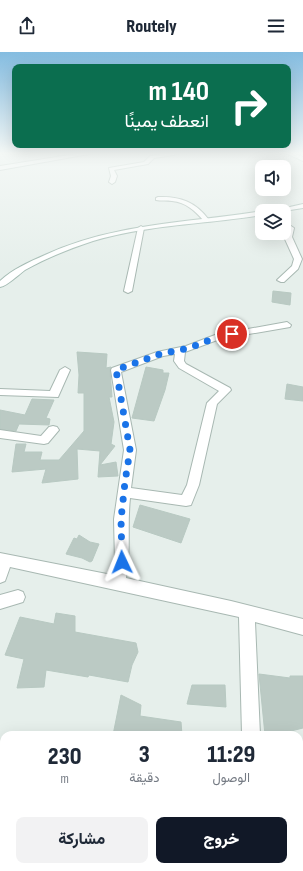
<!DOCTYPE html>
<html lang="ar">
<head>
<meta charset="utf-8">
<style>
  body { margin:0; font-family:"Sofia Sans Condensed",Vazirmatn,sans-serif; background:#f2f2f3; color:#1f2937; direction:rtl; height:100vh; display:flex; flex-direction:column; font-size:15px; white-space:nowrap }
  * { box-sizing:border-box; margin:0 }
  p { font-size:13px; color:#747a83 }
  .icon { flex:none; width:22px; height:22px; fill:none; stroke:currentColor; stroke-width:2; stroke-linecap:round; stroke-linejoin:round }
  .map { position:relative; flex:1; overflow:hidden; direction:ltr }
  .side { position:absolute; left:0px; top:679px; width:303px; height:140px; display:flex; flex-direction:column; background:#fff; border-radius:12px 12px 0 0; box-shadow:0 4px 16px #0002; direction:rtl }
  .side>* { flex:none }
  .top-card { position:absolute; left:12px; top:12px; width:279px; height:84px; border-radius:8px; box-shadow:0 4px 16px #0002; direction:rtl; background:#0b6e4f; color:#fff; overflow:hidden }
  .fabs { position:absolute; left:255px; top:108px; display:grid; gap:8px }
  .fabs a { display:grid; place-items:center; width:36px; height:36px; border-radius:8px; background:#fff; box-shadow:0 4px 16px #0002; font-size:20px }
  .pin { position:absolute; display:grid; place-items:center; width:34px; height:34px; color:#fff; margin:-17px; border:2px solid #fff; border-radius:50%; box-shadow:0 1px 4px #0007 }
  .me { position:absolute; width:44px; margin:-22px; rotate:358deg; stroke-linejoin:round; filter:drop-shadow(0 0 3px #0008) }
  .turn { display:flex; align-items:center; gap:14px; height:84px; padding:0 16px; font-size:18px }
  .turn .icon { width:52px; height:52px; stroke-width:2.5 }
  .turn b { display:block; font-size:28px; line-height:34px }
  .eta { display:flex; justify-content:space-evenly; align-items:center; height:68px; text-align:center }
  .eta b { font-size:24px; font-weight:800; line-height:28px }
  .cta { display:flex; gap:8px; margin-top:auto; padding:8px 16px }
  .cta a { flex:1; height:46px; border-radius:8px; background:#111827; color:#fff; font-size:16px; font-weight:800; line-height:46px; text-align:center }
  .cta a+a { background:#f2f2f3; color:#1f2937 }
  header { display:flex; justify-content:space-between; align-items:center; height:52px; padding:0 16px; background:#fff; font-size:18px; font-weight:800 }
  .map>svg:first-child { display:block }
</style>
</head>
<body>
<header><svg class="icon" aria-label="menu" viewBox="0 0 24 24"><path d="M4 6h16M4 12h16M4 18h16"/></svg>Routely<svg class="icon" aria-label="share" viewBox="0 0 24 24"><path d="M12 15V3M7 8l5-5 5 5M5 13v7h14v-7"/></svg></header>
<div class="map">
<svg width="303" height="819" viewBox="0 0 303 819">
  <rect width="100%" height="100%" fill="#e6efeb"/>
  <path fill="#bbcac4" stroke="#b8c9c2" d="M273,239l18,2 -1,12 -18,-3z
    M77,300l30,2 -1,14 5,-1 -1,3 2,27h-3l5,25 -3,22 4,2 -15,19 16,-3 2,14 -20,1 2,-26 -23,-2 1,30 -36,4 4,-14 -34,3 4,-28h10l-2,8h18l-2,8h19l25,-29v-38h-6l1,-18z
    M146,315l17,3v3h6l-4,17 -11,31 -22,-3z
    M287,332l16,3v14l-18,-2z
    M32,347l22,1 -8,18 4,1 -1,6 -30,-1 -3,7 -16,-2v-19l25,5z
    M140,453l50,14 -9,24 -48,-16z
    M79,483l11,7 9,2 -7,17 -2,1 -8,-4 -16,-4 8,-16 3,1z
    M56,561l19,3v16l61,11 2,9 -6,13 -4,17 -39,-7 -1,2 -42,-7 -2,17 -27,1 7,-29 -19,-4 15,-38 34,7z
    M259,622l31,4v-2h13v52l-28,7h-10z
    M192,633h33l1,22 -39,-3z
    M121,643l20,10 -1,11 41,6 1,13h-69z"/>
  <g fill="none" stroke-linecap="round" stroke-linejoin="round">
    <g stroke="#a8b8b2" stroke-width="2">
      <path id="street" d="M88,100h12l-100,18v-4z
        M171,100h6l-3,3 -20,3 -6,6 -34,6 3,6 -2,6 -3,2 -3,-2 2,-6 -2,-8 35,-6 6,-6z
        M158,145c22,-1 38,5 51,23l-5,1c-9,-10 -18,-19 -32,-20 -5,-1 -11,0 -16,-1v-2z
        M141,174l3,2 -12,63 -4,2 -4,-2 14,-63z
        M291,174l3,2 -2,9 10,22 -4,10 -14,13h-3l-4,-2 15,-14 2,-7 -10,-22 4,-9z
        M287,270l4,3 -1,2 -70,12 -35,13 -1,9 2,3 44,24 1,2 -14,14 -18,81 -8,20 -5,1 -56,-8c-3,27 1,54 -4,80l105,23 72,18v16l-48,-13 5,113h-18l-3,-118 -229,-50 -5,14 -5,2v-30l112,22 3,-13 -1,-43 10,-69 -13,-80 1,-2 45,-16 29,-6 29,-11zM175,302l-1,7 5,7 40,23 -12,12 -20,82 -5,10 -51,-7 5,-38 -15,-78 42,-16z
        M65,315l5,3 -12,27 -58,-2v-6l50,2 10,-21z
        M53,374l4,1 2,3 -11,13 -4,1 -44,-6v-8l41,6 8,-9z
        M18,538l5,2 2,5 -2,5 -23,7v-14z"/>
    </g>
    <g stroke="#a4bbb3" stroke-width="2">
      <path id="secondary" d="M284,100h7l12,5v4z
        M303,152v4l-19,3h-12z
        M262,159v4c-55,9 -117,10 -169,26 -24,8 -47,17 -68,29 -7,5 -18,16 -25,17v-6c13,-12 29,-19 45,-26 68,-32 144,-32 217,-44z"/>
    </g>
    <use href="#street" fill="#fff" fill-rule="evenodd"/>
    <use href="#secondary" fill="#fff" fill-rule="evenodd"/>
  </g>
  <linearGradient id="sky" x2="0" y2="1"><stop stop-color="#84bce0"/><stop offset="0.47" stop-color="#f4f8f6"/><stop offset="1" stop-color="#f4f8f6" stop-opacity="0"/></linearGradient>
  <rect width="303" height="215" fill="url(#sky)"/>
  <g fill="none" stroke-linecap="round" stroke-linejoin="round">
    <path stroke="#1a73e8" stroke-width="7" stroke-dasharray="0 12.6" d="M122,510l-1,-43 4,-37 5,-32 -14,-80 44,-16 29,-6 29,-11 14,-3"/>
  </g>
</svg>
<div class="fabs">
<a><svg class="icon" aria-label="sound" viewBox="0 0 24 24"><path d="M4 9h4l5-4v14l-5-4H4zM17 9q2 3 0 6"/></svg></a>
<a><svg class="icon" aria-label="layers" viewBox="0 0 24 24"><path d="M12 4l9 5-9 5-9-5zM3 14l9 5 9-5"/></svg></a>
</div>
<div class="pin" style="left:232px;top:282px;background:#d93025"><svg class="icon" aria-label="arrive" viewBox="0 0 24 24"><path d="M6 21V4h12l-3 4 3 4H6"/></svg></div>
<svg class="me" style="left:122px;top:510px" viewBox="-20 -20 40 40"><path d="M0-17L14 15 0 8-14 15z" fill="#1a73e8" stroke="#fff" stroke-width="4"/></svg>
<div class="top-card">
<div class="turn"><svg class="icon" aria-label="right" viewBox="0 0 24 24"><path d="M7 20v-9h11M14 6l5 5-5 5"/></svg><div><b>140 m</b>انعطف يمينًا</div></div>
</div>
<section class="side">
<div class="eta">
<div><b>11:29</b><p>الوصول</p></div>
<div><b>3</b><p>دقيقة</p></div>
<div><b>230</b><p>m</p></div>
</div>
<div class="cta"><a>خروج</a><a>مشاركة</a></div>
</section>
</div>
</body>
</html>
